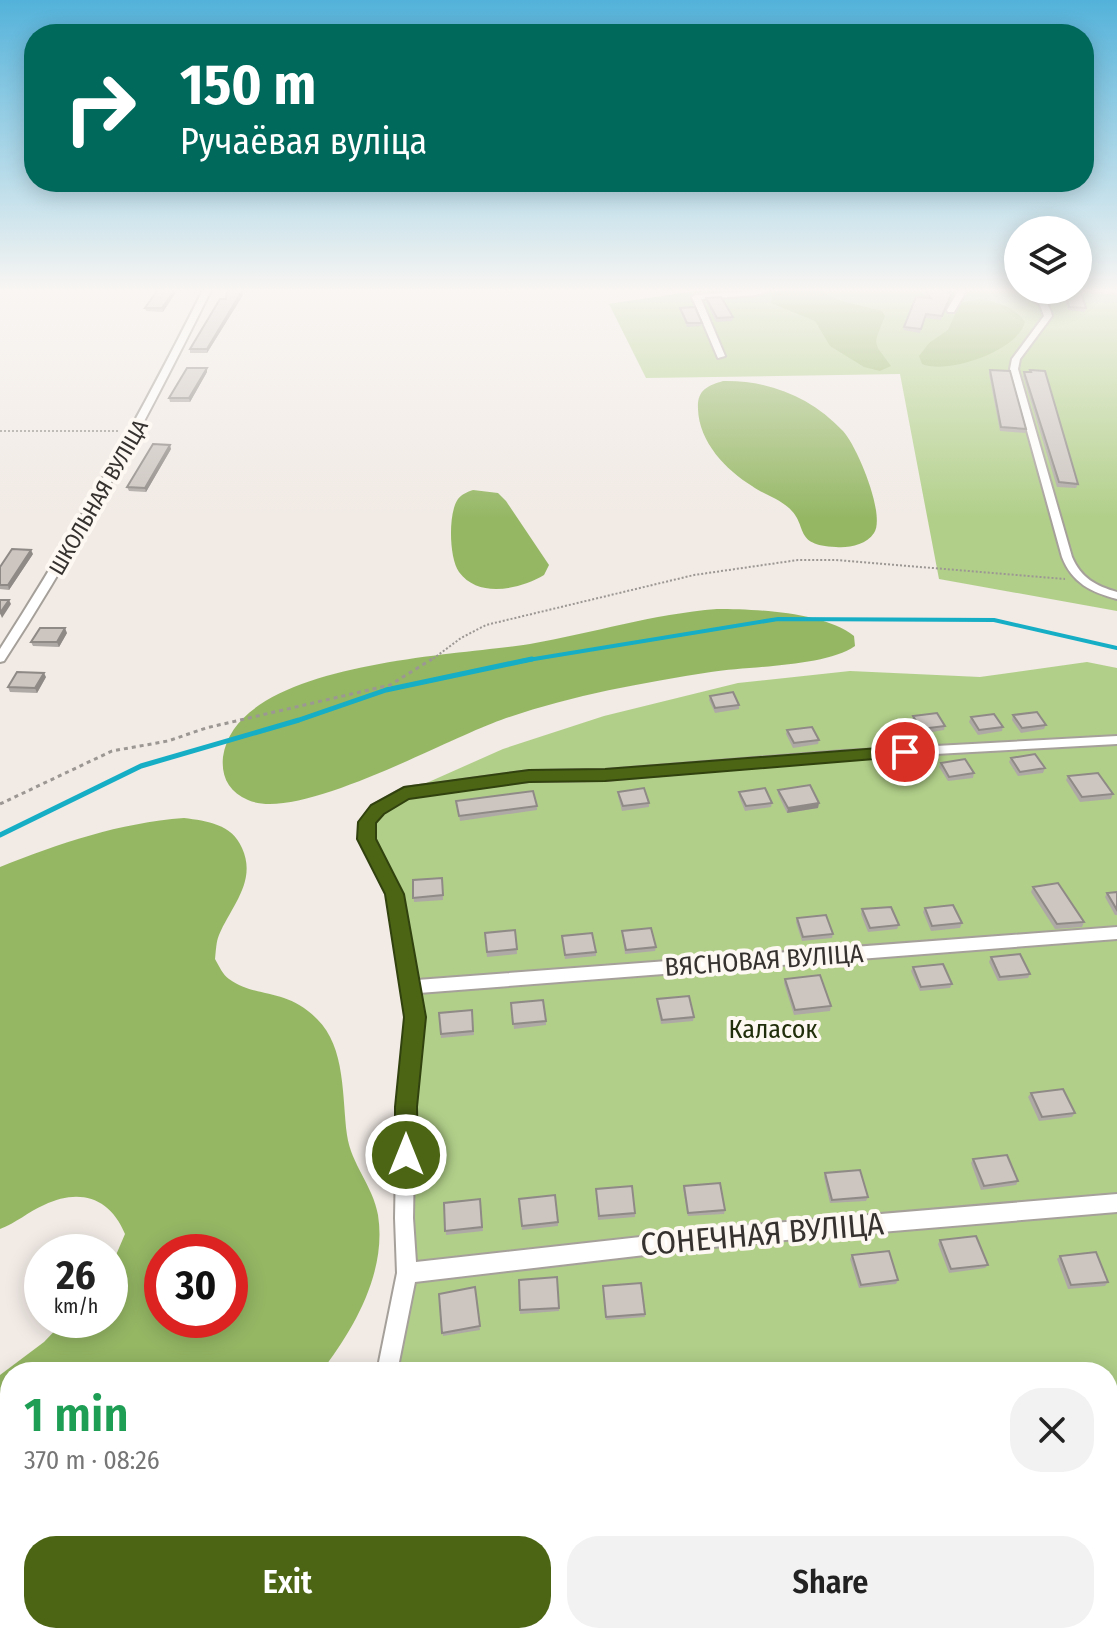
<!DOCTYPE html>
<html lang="en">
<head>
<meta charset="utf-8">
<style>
  body { margin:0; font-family:"Fira Sans Condensed",sans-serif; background:#f2f2f2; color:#222; height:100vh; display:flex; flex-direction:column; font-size:30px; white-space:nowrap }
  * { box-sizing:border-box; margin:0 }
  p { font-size:26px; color:#767676 }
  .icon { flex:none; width:44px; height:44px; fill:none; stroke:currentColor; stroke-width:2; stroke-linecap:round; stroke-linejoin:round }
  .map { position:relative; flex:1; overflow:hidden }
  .sheet { position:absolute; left:0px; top:1362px; width:1118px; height:282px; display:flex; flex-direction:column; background:#fff; border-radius:32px 32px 0 0; box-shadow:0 4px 20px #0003 }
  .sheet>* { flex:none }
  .top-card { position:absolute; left:24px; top:24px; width:1070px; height:168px; border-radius:32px; box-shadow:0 4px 20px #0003; background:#00695c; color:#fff; overflow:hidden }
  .buttons { position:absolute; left:1004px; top:216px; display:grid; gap:16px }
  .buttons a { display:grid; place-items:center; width:88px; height:88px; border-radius:50%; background:#fff; box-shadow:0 4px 20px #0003; font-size:40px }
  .speed { position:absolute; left:24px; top:1234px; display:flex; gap:16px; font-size:40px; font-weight:700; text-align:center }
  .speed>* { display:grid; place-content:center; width:104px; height:104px; border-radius:50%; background:#fff; box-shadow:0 4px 20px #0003; line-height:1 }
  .speed small { font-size:20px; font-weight:400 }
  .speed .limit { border:12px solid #d22; background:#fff; color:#111 }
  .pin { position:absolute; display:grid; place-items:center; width:68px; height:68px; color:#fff; margin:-34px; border:4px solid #fff; border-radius:50%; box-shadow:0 2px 8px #0007 }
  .me { position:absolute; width:88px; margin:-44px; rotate:0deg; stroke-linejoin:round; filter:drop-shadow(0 0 6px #0008) }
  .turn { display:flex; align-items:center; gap:28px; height:168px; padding:0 24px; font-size:36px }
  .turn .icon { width:104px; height:104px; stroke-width:2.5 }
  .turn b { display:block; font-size:56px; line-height:68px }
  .round { display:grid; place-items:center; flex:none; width:84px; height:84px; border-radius:32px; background:#f2f2f2 }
  .summary { display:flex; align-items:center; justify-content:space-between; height:136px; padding:0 24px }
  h1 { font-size:48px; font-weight:600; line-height:60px; color:#1e9e55 }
  .primary-button { display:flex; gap:16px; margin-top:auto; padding:16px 24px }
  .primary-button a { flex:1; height:92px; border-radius:32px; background:#4c6515; color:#fff; font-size:32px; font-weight:600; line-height:92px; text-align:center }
  .primary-button a+a { background:#f2f2f2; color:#222 }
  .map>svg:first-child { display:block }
</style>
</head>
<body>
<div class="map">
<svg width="1117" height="1643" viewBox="0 0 1117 1643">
  <rect width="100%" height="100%" fill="#f1eae5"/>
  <path fill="#b1cf89" d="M714,288h304v2l99,-2v323l-178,-32 -39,-205 -254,4 -37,-74z
    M1087,662l30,6v975h-797l2,-9h786v-262h-721l19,-79 9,-276 -33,-146 -15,-49 37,-29 99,-44 101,-33 134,-33 112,-12 130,6z"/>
  <path fill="#95b764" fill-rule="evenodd" d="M790,288h24l27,13 41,10 3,5c-12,31 -13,24 6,50l-11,5 -16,-4 -34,-21 -15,-25 -44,-18 2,-10z
    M980,299c17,3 35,8 45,23 -7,29 -78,53 -103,42l-3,-8 10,-13 19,-13 12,-27z
    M723,381c46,-1 88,16 120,50 14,15 43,84 31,102 -8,12 -25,15 -38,14 -44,-2 -27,-21 -47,-39 -11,-10 -26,-14 -37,-22 -26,-16 -53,-44 -54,-77 -1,-18 8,-23 25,-28z
    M473,490l25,3 8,8 43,64 -5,10c-24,14 -65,24 -85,-3 -10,-14 -11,-59 -1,-73 4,-5 9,-7 15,-9z
    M717,609c38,0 107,3 137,27l1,10c-30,21 -106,20 -144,26 -70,11 -143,24 -210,48 -55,19 -203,103 -253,80 -19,-8 -27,-23 -25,-43 13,-96 236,-101 307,-113 63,-11 123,-30 187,-35z
    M184,818c23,3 48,6 58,30 15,33 -10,57 -23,87 -3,7 -3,16 -4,24 4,7 8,16 14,20 28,20 56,8 88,40 29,28 25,79 30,116 4,29 26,51 31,80 9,57 -24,114 -57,157h-311v262h180l-4,9h-186v-268l44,-33 21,-22h45v-51l15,-35c-15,-37 -46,-46 -81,-29 -16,7 -28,18 -44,24v-362c60,-24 119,-44 184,-49zM230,1252v68h-68v-68z"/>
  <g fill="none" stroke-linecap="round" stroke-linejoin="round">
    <path stroke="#15aec5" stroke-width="4" d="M522,661l256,-42 216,1 123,28"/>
    <path stroke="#15aec5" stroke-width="5" d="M0,835l141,-69 158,-46 87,-30 146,-31"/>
    <g stroke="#a6a09a" stroke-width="4">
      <path id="minor" d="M204,288h8c-63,128 -130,253 -208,373l-4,1v-13c75,-117 142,-237 204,-361z
        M766,288h11l-21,7 -55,4 24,57 -7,2 -26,-61 4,-2 59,-4z
        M960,288h8l-14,24h-6l-1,-2z
        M1078,288l39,1v4l-40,-3z
        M1021,290c16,0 28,10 31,26l-32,43 -2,10 54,188c9,21 24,29 45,35v7c-26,-7 -45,-16 -55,-42l-52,-188 2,-10 32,-43 -4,-11z
        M1117,736v8l-273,15 -239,21 -76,1 -122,16 -25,15 -8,11 -1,16 28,55 16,86 700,-53v12l-698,54 4,24 -8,90 -2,111 3,44 323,-36 378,-32v18l-378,32 -324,38 -18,90h-20l20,-99 -2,-55 2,-111 10,-90 -20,-123 -28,-55 1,-17 12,-16 32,-18 125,-17 76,-1 239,-19z
        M1117,1548v22l-9,1v-22z
        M312,1634h98l-5,9h-96z"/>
    </g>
    <path stroke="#9c9793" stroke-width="2" stroke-dasharray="2 2" stroke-linecap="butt" d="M0,431h120
      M430,661l31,-23 25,-13 208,-50 104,-15h38l229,19"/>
    <path stroke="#9c9793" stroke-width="3" stroke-dasharray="4 4" stroke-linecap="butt" d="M0,804l112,-53 56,-10 38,-13 184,-43 42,-26"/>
    <use href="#minor" fill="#fff" fill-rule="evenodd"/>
  </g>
  <path fill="#afa9a5" d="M159,288l4,24 -17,-1 -1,-3z
    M227,288h16v7l-36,58h-17v-4l36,-50z
    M921,288h24l6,7 -10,25 -16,-2 -5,15 -17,-3 1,-3 23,-29 -7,-9z
    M1064,290h14l8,18 -1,4 -17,-2 -5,-18z
    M706,298l27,19 -1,4 -16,1 -10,-20z
    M680,308l22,15 -1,3 -14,1 -7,-16z
    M207,368v4l-17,30h-20l-1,-4z
    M990,370l36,59 -1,4 -25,-2 -11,-57z
    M1030,370l48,114 -2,4 -19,-1 -34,-111 1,-4h5z
    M171,449l-25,43 -17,-1 -2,-4z
    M33,554l-24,36 -9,-1v-22z
    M67,633l-8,14 -26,-1 -2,-4z
    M46,677l-9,16 -27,-1 -2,-5z
    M710,696l29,9v4l-24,4 -6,-13z
    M1013,715l33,10 -2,4 -23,4 -9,-13z
    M913,716l32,10 -1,4 -24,4 -8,-13z
    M971,717l32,10 -1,4 -24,4 -9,-13z
    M787,730l32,10 -1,4 -25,4 -7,-14z
    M1011,758l34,10 -2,5 -25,3 -9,-14z
    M884,763l33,11 -1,4 -25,4 -8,-15z
    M941,763l33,10 -1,5 -25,3 -9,-14z
    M1068,776l45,18 -2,5 -31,3 -14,-22z
    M778,790l41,13 -1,5 -31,5 -9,-19z
    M618,792l31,11v4l-27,4 -4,-15z
    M739,792l33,11 -1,4 -26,4 -6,-15z
    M456,801l81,5v4l-77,11z
    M442,878l1,22 -29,2 -1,-22z
    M1033,887l51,35 -2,5 -27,2 -24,-37z
    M1117,892v23h-2l-10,-18 2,-4z
    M925,908l37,15 -2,5 -29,3 -8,-19z
    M862,909l37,16 -2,4 -29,3 -7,-18z
    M797,918l36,16 -1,4 -30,3 -6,-19z
    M515,930l2,24 -30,3 -2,-24z
    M622,931l34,16 -1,4 -30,3z
    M562,936l34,16v4l-31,3z
    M991,957l39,17 -2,4 -30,3 -9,-19z
    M913,967l39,17 -2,4 -30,3 -9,-20z
    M785,979l46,27 -1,5 -36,4 -10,-32z
    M657,999l37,18 -1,4 -32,3 -4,-20z
    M511,1003l35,18v4l-32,4z
    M472,1010l2,25 -33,3 -2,-25z
    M1031,1093l44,20 -3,4 -33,4 -11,-24z
    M973,1159l45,22 -2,4 -35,5 -10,-27z
    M825,1173l43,24 -2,4 -36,2 -6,-26z
    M684,1186l41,24 -1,4 -36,2 -5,-27z
    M596,1189l39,24v4l-37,3z
    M480,1199l3,32 -37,4 -2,-32z
    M519,1199l39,23v4l-36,4z
    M940,1240l48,25 -3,3 -36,5 -11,-29z
    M852,1255l46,25 -2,4 -37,4 -9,-29z
    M1060,1256l48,26 -3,4 -37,3 -11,-30z
    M557,1277l2,34 -39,3 -1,-34z
    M603,1286l42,28v3l-39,3z
    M475,1287l5,43 -37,6 -4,-42z
    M1117,1593v48h-2l-7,-19v-27z
    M989,1634h50l3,9h-50z"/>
  <path fill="#8f8a86" d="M176,288h3l-16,24 -1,-4z
    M242,288l1,7 -36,58v-4z
    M207,368v4l-17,30 -1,-4z
    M170,445l1,4 -25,43 -1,-4z
    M31,550l2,4 -24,36 -1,-5z
    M9,600l2,4 -9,14 -2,-5z
    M65,628l2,5 -8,14 -2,-5z
    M44,673l2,4 -9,16 -2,-5z
    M819,803l-1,5 -31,5 1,-5z"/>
  <path fill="#ccc5c0" stroke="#8f8a86" stroke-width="2" d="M159,288h17l-14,20h-17z
    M227,288h15v3l-35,58h-17l30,-50h6z
    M923,288h22l6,7 -9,21 -16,-2 -5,15 -17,-2 12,-30 15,1z
    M1065,290h15l6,18 -17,-1z
    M721,297l12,20 -16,1 -11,-20z
    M695,307l7,16h-15l-7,-15z
    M187,368h20l-18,30h-20z
    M990,370l20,1 16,58 -25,-2z
    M1030,370l15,1 33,113 -19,-2 -35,-110h7z
    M153,444l17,1 -25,43 -18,-1z
    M12,549l19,1 -23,35h-8v-18z
    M0,600h9l-9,13z
    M40,628h25l-8,14h-26z
    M17,672l27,1 -9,15 -27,-1z
    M733,692l6,13 -24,3 -5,-12z
    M1037,712l9,13 -24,3 -9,-13z
    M937,713l8,13 -24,3 -8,-13z
    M994,714l9,13 -24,3 -8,-13z
    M812,727l7,13 -25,3 -7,-13z
    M1035,754l10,14 -25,4 -9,-14z
    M909,759l8,15 -25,3 -8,-14z
    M965,759l9,14 -25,4 -8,-14z
    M1098,773l15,21 -31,3 -14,-21z
    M810,785l9,18 -31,5 -10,-18z
    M644,788l5,15 -26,3 -5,-14z
    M765,788l7,15 -26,3 -7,-14z
    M533,791l4,15 -78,10 -3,-15z
    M442,878l1,17 -30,3v-18z
    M1058,883l26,39 -27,2 -24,-37z
    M1117,892v18l-10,-17z
    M953,905l9,18 -30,3 -7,-18z
    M891,907l8,18 -29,3 -8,-19z
    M826,915l7,19 -30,3 -6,-19z
    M651,928l5,19 -30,3 -4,-19z
    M515,930l2,19 -30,3 -2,-19z
    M592,933l4,19 -31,3 -3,-19z
    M1020,954l10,20 -30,3 -9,-20z
    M943,964l9,20 -31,3 -8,-20z
    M820,975l11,31 -36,4 -10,-31z
    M689,996l5,21 -32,3 -5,-21z
    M543,1000l3,21 -33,3 -2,-21z
    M472,1010l1,21 -32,3 -2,-21z
    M1063,1089l12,24 -33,4 -11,-24z
    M1007,1155l11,26 -34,5 -11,-27z
    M860,1170l8,27 -36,3 -7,-27z
    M720,1183l5,27 -37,3 -4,-27z
    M632,1186l3,27 -36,3 -3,-27z
    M555,1195l3,27 -36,4 -3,-27z
    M480,1199l2,28 -37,4 -1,-28z
    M976,1236l12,29 -37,4 -11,-29z
    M889,1251l9,29 -37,5 -9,-30z
    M1096,1252l12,30 -37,3 -11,-29z
    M557,1277l2,31 -39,2 -1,-30z
    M641,1283l4,31 -39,3 -3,-31z
    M475,1287l5,39 -38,7 -3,-39z
    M1117,1593v40l-9,-23v-15z
    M889,1634h47l3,9h-48z
    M993,1634h46l3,9h-47z"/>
  <linearGradient id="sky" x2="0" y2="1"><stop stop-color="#53b2da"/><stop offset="0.56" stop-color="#f9f6f3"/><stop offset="1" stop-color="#f9f6f3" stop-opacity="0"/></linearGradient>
  <rect width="1117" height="518" fill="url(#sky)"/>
  <path fill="#4c6515" stroke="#31420e" stroke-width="2" d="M905,746l8,6 -2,4 -306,25 -76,1 -120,17 -25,15 -8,9v16l28,55 22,123 -9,90 1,48 -3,7 -9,3 -8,-3 -3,-7v-48l9,-90 -19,-123 -28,-55 1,-17 13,-17 33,-18 125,-17 76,-1z"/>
  <g text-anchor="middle" stroke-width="8" stroke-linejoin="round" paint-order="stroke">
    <g font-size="22" fill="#353230" stroke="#fef8f2">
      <text transform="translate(98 497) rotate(-60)" y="8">ШКОЛЬНАЯ ВУЛІЦА</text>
    </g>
    <g font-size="26" fill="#353230" stroke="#fef8f2">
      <text transform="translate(764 960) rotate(-4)" y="9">ВЯСНОВАЯ ВУЛІЦА</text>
    </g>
    <g font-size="26" fill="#212e0b" stroke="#fef8f2">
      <text x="773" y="1038">Каласок</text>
    </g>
    <g font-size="32" fill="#353230" stroke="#fef8f2">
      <text transform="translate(762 1234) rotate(-5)" y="11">СОНЕЧНАЯ ВУЛІЦА</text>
    </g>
  </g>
</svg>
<div class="buttons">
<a><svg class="icon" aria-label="layers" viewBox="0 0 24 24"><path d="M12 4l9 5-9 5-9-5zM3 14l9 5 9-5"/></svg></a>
</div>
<div class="speed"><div>26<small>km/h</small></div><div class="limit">30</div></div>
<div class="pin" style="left:905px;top:752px;background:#d93025"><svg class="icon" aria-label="arrive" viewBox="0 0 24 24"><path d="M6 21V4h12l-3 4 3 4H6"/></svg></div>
<svg class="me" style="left:406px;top:1155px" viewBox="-20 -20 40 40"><circle r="17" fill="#4c6515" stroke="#fff" stroke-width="3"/><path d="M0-11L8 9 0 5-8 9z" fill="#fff"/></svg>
<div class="top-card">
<div class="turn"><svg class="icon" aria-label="right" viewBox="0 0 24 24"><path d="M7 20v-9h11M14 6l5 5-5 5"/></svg><div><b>150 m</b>Ручаёвая вуліца</div></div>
</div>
<section class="sheet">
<div class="summary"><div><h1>1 min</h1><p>370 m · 08:26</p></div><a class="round"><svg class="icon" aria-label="close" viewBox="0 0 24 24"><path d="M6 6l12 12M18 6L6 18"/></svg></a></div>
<div class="primary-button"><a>Exit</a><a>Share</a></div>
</section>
</div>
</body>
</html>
